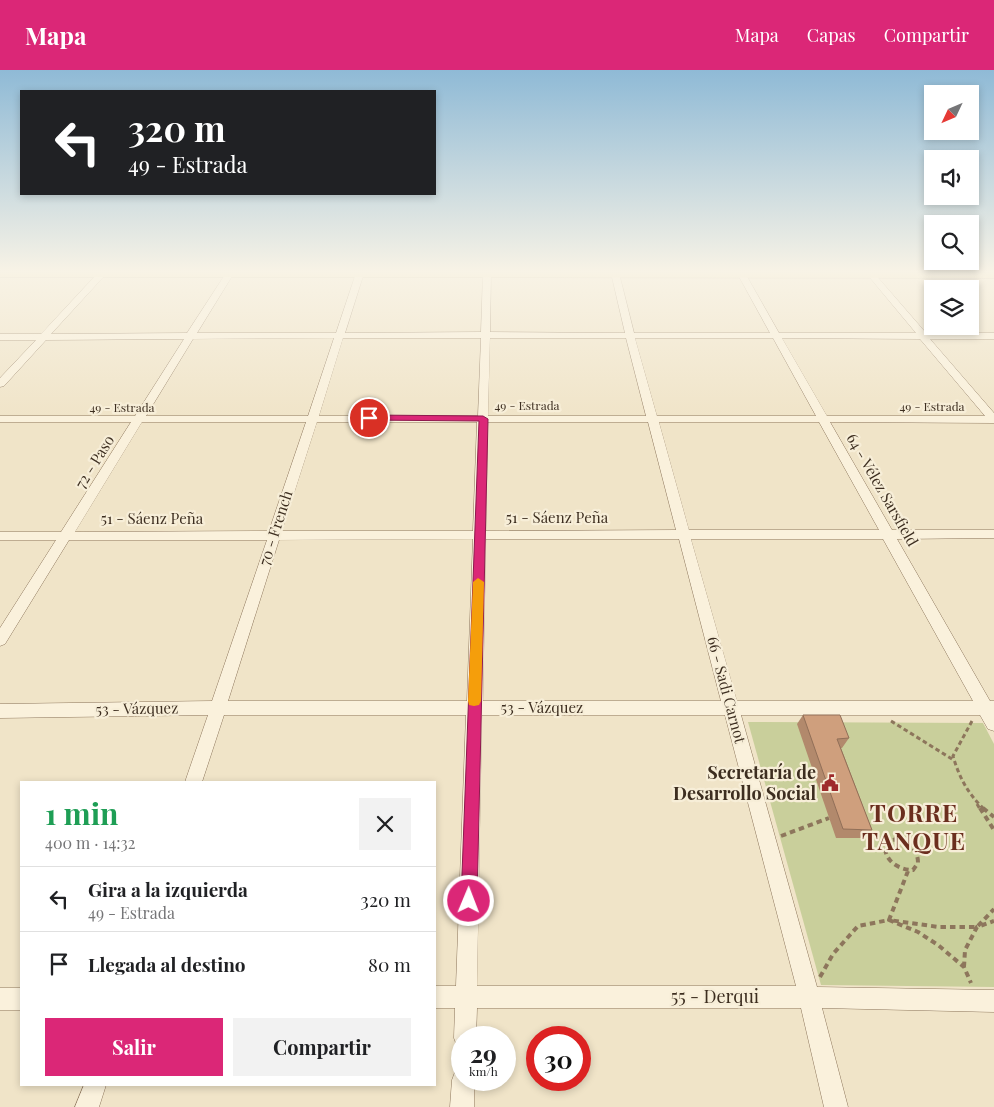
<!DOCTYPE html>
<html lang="es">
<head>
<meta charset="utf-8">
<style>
  body { margin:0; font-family:"Playfair Display",serif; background:#f2f2f2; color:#202124; height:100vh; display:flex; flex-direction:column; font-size:19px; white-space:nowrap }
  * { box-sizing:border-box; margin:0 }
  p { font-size:16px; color:#757577 }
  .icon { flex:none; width:28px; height:28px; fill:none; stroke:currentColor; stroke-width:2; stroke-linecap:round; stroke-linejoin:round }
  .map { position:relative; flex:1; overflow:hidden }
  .sheet { position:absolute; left:20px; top:711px; width:416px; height:305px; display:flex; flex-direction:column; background:#fff; border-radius:0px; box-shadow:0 2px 8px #0003 }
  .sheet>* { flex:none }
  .hud { position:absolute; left:20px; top:20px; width:416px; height:105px; border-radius:0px; box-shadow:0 2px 8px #0003; background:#202124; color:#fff; overflow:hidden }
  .needle { width:32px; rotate:226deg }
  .controls { position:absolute; left:924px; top:15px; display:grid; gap:10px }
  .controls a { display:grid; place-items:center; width:55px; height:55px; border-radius:0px; background:#fff; box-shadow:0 2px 8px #0003; font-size:25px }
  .speed { position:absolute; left:451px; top:956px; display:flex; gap:10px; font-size:25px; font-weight:700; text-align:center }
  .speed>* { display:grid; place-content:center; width:65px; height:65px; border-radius:50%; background:#fff; box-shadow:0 2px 8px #0003; line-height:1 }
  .speed small { font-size:12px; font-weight:400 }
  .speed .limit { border:8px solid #d22; background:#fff; color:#111 }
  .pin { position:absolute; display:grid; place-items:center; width:42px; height:42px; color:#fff; margin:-21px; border:2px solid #fff; border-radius:50%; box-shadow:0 1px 5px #0007 }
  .me { position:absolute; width:55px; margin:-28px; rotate:1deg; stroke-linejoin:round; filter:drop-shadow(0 0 4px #0008) }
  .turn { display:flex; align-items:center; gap:18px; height:105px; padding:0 25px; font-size:22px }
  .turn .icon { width:65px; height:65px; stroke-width:2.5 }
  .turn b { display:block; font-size:35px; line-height:42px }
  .round { display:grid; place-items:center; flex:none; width:52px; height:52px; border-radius:0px; background:#f2f2f2 }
  .summary { display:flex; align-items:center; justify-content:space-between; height:85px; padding:0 25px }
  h1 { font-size:30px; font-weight:700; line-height:38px; color:#1e9e55 }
  .cta { display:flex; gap:10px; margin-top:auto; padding:10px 25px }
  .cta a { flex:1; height:58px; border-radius:0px; background:#db2777; color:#fff; font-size:20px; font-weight:700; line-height:58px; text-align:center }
  .cta a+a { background:#f2f2f2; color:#202124 }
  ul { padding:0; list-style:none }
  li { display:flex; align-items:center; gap:15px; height:65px; padding:0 25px; border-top:1px solid #e0e0e0 }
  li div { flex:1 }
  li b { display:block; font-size:19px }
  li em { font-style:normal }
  header { display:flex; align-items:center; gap:30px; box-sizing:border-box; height:70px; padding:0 25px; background:#db2777; color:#fff }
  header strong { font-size:24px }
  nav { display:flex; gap:28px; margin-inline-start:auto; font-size:18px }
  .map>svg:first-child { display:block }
</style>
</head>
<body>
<header>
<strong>Mapa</strong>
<nav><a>Mapa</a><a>Capas</a><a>Compartir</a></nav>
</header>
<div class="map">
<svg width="994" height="1037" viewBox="0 0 994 1037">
  <rect width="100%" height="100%" fill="#f0e4c8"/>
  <path fill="#c9cf9b" d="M748,652l235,1 11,21v243l-173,-2z"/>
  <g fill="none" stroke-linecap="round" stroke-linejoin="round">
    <g stroke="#8d765c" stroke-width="1">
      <path id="minor" d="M98,203h9l-56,61 136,-1 39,-60h8l-37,60h139l20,-60h8l-19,60 136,-1 2,-59h8l-1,59 135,1 -14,-60h8l15,60h136l-33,-60h8l34,60h137l-50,-60h8l52,60h68v6h-64l64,74v10l-164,-1 62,108h102v8l-97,1 93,162h4v30l-6,-2 -8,-14h-239l76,272 177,3v22l-172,-4 26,99h-24l-23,-99h-324l-1,30h-14v10l-5,-2 -3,-8 1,-30h-20v-22h21l10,-271h-242l-22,67h-17l23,-67 -208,3v-14l212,-3 55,-161h-198l-64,104 -5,2v-18l56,-88h-56v-8h61l70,-110h-131v-6h135l49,-77 -138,1 -42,46 -4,1v-9l36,-38h-36v-6h41zM334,268l-26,78h-162l47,-77zM343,268h138l-3,78h-159zM490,268h136l20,78h-158zM635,268h138l43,78h-159zM782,268l138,1 65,77h-158zM142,352h164l-37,109 -194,1zM317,352h160l-4,109h-191zM488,352h160l28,108 -190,1zM659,352h160l60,108h-190zM473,469l-6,162h-239l51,-161zM486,469h193l42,162h-238zM691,469h192l90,162h-236zM482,645h243l71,271h-319z
        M0,918h21v22h-21z
        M462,999v11h12v27h-24l2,-27 3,-8z
        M84,1015h22l-7,22h-24z"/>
    </g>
    <g stroke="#5b4430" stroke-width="1">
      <path id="major" d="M0,203h994v5l-994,-1z"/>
    </g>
    <path stroke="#8d765c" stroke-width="3" stroke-dasharray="4.5 3" stroke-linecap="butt" d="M891,651l61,38
      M972,651l-19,35c6,21 15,38 31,53
      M977,734l3,5"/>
    <path stroke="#8d765c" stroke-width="4" stroke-dasharray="5.5 4" stroke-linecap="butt" d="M980,738l14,22
      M983,738l11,9
      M781,766l48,-18
      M897,769c12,4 21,10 21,24l-5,7c-14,0 -29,-9 -28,-25l4,-4z
      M908,801l-19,49 50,7h38l17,-18
      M964,897l1,-17 12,-23 17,-6
      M820,907l13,-23 25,-28 31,-6 29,12 20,13 26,22 7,16"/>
    <use href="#minor" fill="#faf1dc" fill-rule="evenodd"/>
    <use href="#major" fill="#f3d9a0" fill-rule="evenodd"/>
  </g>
  <path fill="#b2896c" d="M803,645l46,23 -7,10h-1l31,82 -8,8h-28l-39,-114z"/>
  <path fill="#cf9f7d" stroke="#916f58" d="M803,645h37l9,23 -12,1 35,91 -29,-1z"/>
  <linearGradient id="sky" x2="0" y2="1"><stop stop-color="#8fbad6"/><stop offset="0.58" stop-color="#f8f3e6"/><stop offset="1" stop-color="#f8f3e6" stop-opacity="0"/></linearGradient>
  <rect width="994" height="348" fill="url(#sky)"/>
  <path fill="#db2777" stroke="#8e194d" d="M369,345l114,1 5,3 -11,482 -2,5 -6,3 -6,-3 -2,-5 18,-480 -113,-1 -1,-2z"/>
  <path fill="#f59e0b" d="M478,508l6,4 -3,119 -2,4 -5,1 -5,-1 -1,-4 5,-119z"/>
  <defs>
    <g id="civic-bare" transform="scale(1.35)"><path d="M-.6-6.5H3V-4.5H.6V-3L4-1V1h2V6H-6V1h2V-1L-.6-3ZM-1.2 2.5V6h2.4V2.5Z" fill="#9e2a2b" stroke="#f7eed8" stroke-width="2.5" paint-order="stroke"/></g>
  </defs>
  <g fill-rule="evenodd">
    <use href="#civic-bare" x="830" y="713"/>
  </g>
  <g text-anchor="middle" stroke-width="4.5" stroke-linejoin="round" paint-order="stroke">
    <g font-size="12" fill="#3d2e20" stroke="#f7eed8">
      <text x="527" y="340">49 - Estrada</text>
      <text x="932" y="341">49 - Estrada</text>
      <text x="122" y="342">49 - Estrada</text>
    </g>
    <g font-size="15" fill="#3d2e20" stroke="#f7eed8">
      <text transform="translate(95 392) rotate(-58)" y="5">72 - Paso</text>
      <text transform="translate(882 420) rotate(60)" y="5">64 - Vélez Sarsfield</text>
      <text x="557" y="453">51 - Sáenz Peña</text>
      <text x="152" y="454">51 - Sáenz Peña</text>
      <text transform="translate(276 458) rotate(-72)" y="5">70 - French</text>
      <text transform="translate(726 620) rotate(75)" y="5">66 - Sadi Carnot</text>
      <text x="542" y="643">53 - Vázquez</text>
      <text transform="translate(137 639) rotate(-1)" y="5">53 - Vázquez</text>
    </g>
    <g font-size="18" font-weight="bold" fill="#3d2e20" stroke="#f7eed8" text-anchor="end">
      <text x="816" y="709">Secretaría de<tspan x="816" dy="21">Desarrollo Social</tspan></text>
    </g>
    <g font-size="18" fill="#3d2e20" stroke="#f7eed8">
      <text x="715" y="933">55 - Derqui</text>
    </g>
    <g font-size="24" font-weight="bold" letter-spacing="1" fill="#6b2e1e" stroke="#f7eed8">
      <text x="914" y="752">TORRE<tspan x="914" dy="28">TANQUE</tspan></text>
    </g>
  </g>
</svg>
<div class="controls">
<a><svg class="needle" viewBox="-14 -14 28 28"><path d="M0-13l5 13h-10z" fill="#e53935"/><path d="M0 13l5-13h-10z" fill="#757577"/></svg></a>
<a><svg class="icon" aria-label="sound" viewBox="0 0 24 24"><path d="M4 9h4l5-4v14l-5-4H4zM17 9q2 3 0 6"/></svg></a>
<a><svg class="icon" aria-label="search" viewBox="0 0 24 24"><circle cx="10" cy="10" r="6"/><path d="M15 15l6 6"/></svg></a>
<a><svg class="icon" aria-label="layers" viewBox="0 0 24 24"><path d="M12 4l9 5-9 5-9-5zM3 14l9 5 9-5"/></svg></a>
</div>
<div class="speed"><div>29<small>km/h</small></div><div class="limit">30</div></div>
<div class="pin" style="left:369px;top:348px;background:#d93025"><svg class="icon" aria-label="arrive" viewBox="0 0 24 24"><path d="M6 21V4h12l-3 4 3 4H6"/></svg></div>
<svg class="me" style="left:469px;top:831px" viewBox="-20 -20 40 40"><circle r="17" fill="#db2777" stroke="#fff" stroke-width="3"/><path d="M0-11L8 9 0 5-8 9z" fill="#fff"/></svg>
<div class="hud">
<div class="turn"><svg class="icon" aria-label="left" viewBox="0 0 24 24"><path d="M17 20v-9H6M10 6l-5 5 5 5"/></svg><div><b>320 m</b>49 - Estrada</div></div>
</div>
<section class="sheet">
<div class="summary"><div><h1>1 min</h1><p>400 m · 14:32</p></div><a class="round"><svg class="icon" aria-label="close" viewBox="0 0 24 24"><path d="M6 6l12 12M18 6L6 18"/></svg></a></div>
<ul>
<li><svg class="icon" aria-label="left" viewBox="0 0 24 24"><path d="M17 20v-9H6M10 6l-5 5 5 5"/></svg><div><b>Gira a la izquierda</b><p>49 - Estrada</p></div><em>320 m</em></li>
<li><svg class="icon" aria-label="arrive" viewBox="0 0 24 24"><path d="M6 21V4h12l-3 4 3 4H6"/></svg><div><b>Llegada al destino</b></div><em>80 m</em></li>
</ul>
<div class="cta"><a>Salir</a><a>Compartir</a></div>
</section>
</div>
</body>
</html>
